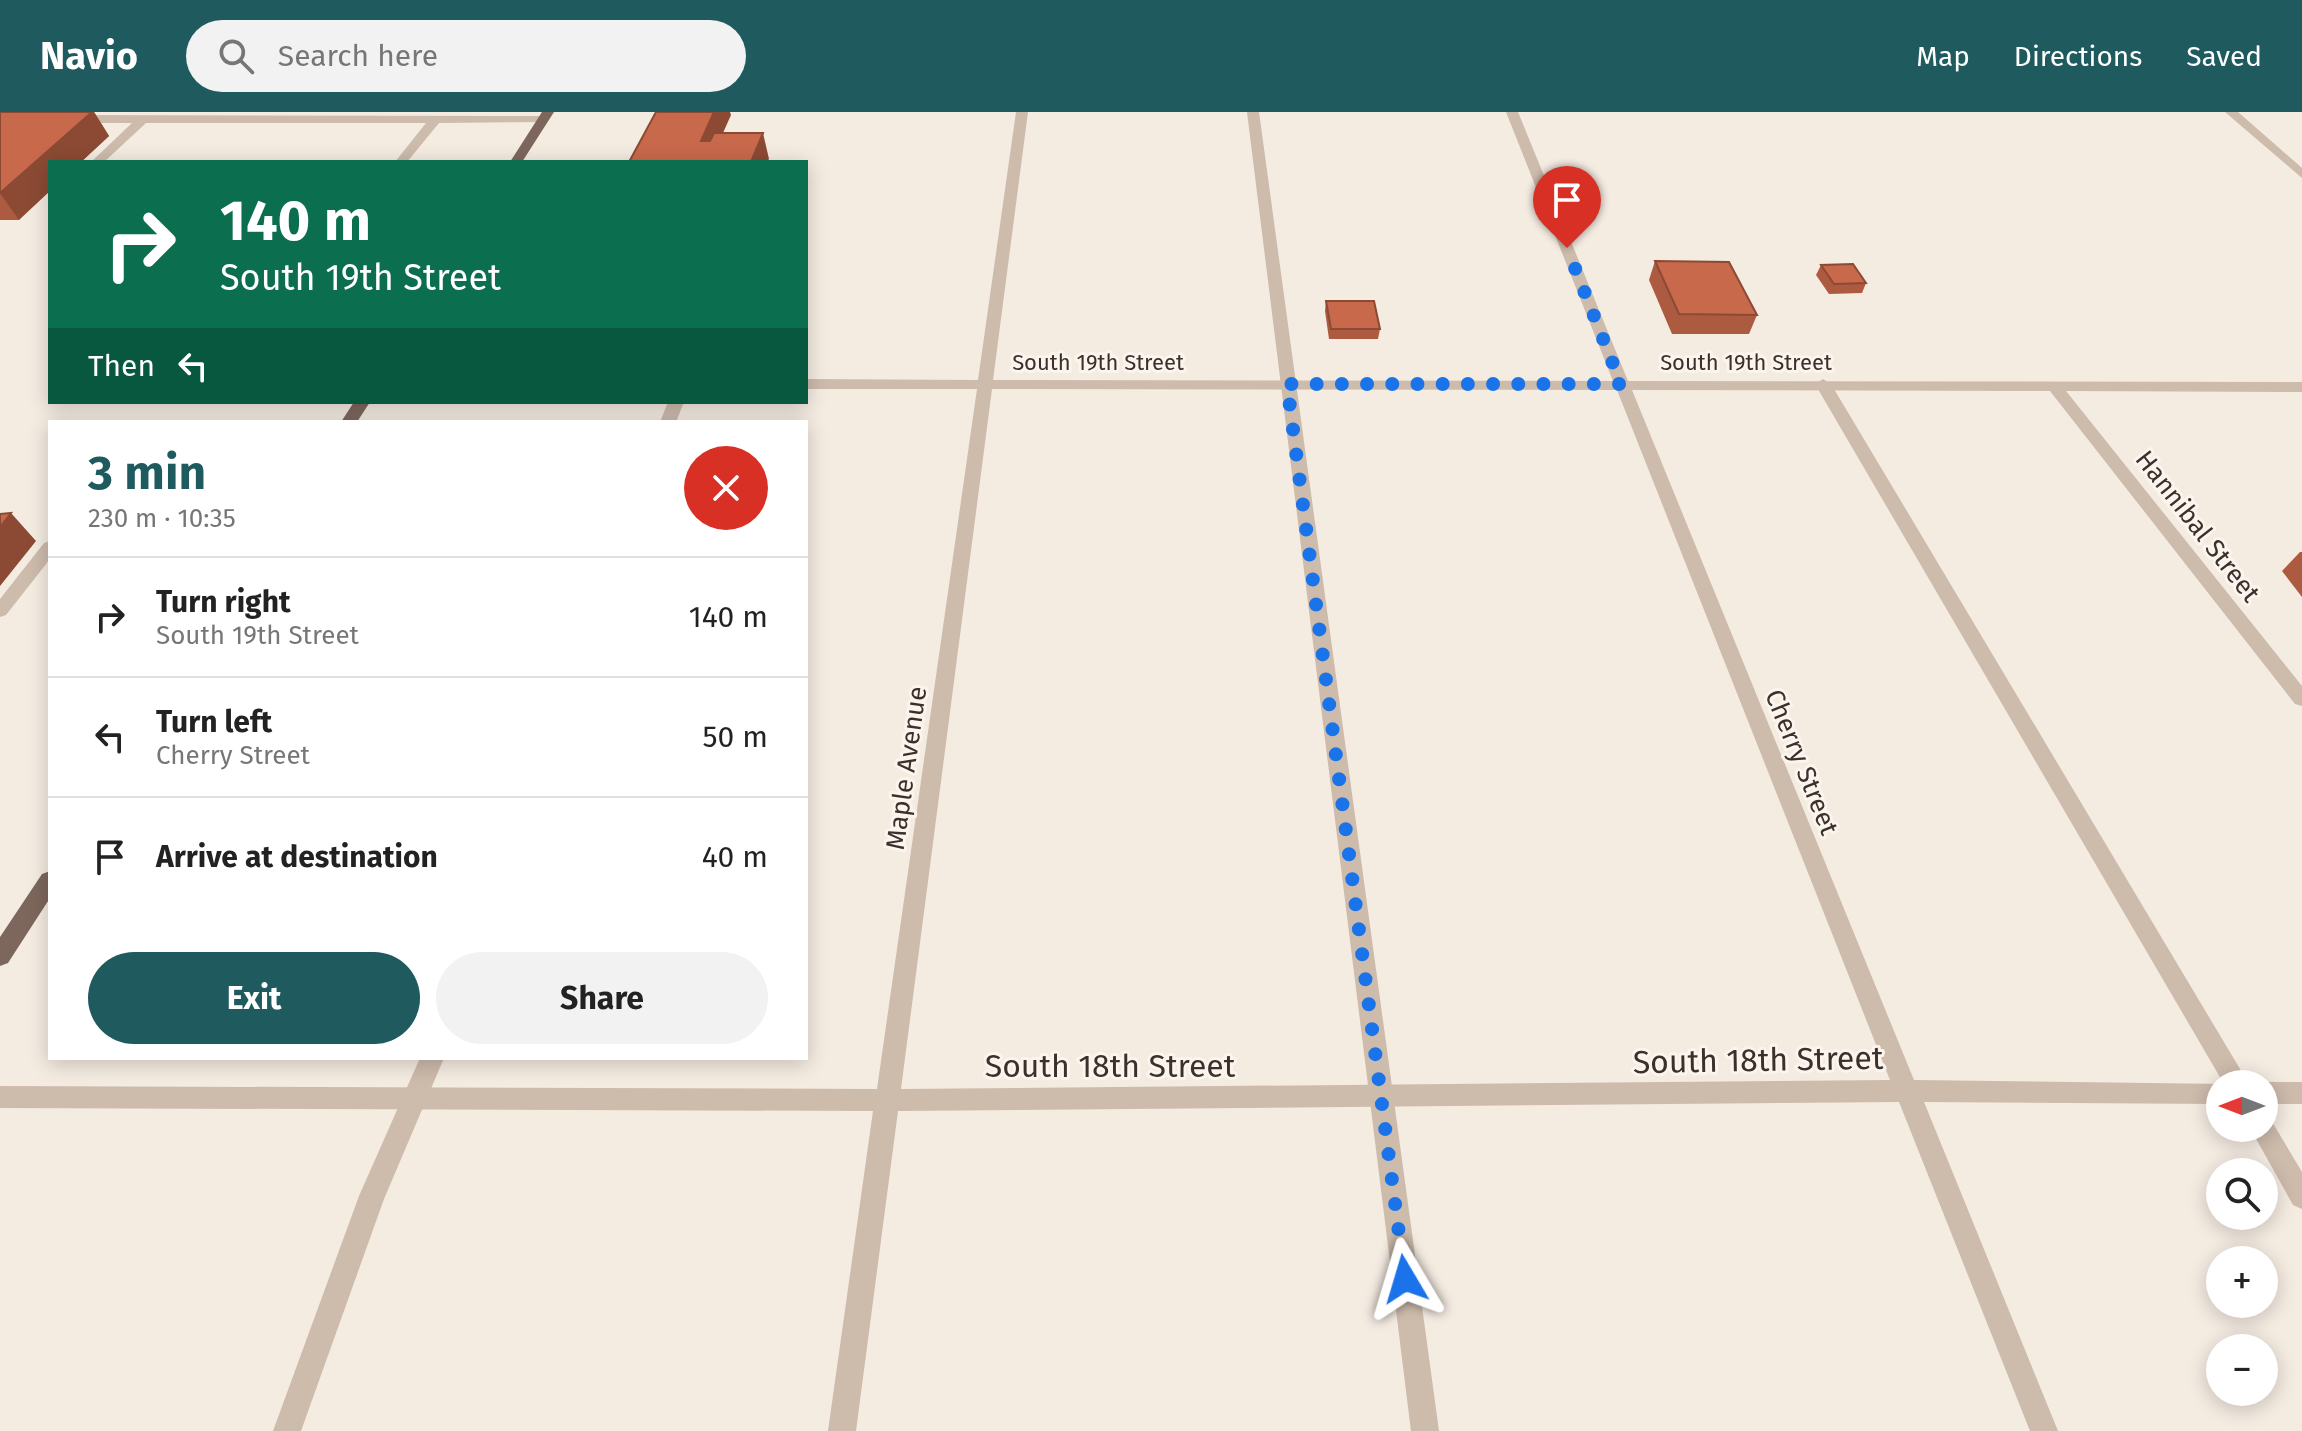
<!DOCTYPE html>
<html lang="en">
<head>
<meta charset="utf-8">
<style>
  body { margin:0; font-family:"Fira Sans",sans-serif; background:#f2f2f2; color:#222; height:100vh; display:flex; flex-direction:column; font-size:30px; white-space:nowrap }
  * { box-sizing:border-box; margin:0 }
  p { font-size:26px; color:#767676 }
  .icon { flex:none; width:44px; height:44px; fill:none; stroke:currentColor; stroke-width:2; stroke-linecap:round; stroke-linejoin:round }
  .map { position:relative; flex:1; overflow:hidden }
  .sheet { position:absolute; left:48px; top:308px; width:760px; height:640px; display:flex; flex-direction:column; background:#fff; border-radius:0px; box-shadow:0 4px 20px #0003 }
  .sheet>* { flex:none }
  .hud { position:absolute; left:48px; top:48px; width:760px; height:244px; border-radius:0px; box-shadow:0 4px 20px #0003; background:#0b6e4f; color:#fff; overflow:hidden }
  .needle { width:52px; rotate:270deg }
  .controls { position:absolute; left:2206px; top:958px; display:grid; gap:16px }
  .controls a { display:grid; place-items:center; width:72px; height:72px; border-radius:50%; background:#fff; box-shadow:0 4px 20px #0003; font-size:40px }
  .pin { position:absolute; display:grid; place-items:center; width:68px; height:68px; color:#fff; margin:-82px -34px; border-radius:50% 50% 50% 0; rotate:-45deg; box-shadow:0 0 8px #0007 }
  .pin .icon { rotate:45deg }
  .me { position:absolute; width:88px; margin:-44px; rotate:353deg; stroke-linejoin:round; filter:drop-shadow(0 0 6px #0008) }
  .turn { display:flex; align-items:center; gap:28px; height:168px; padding:0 40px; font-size:36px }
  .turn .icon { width:104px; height:104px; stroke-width:2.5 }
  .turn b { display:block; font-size:56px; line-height:68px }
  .then { display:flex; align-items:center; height:76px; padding:0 40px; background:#0003; gap:16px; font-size:30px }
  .round { display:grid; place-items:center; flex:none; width:84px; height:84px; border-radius:42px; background:#f2f2f2 }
  .head { display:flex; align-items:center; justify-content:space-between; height:136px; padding:0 40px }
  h1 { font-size:48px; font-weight:700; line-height:60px; color:#1f5a5e }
  .cta { display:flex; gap:16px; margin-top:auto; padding:16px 40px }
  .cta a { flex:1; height:92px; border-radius:48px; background:#1f5a5e; color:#fff; font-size:32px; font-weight:700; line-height:92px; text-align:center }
  .cta a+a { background:#f2f2f2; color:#222 }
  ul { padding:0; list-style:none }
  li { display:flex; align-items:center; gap:24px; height:120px; padding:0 40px; border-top:2px solid #e0e0e0 }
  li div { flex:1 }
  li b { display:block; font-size:30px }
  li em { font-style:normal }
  header { display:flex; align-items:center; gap:48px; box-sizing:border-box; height:112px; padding:0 40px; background:#1f5a5e; color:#fff }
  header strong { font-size:38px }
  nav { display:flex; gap:44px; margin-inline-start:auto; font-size:28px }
  .search { width:560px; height:72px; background:#f2f2f2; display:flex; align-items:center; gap:20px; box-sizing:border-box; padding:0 28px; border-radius:44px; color:#767676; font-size:30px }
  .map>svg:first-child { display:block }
</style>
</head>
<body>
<header>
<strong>Navio</strong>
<div class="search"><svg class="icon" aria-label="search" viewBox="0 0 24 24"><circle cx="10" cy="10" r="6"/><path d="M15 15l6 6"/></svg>Search here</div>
<nav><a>Map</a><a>Directions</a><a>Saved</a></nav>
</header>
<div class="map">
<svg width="2302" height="1319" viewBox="0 0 2302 1319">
  <rect width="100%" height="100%" fill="#f4ebe1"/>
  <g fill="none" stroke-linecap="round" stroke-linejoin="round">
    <path fill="#cdbbac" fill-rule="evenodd" d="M1247,0h12l180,1319h-28z
      M543,4l4,2v4l-108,1 -32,39h-12l31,-39h-280l-42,39h-13l41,-39h-61l-6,-4 6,-4z
      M1823,267l8,5 418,700h-25l-409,-700z
      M668,290h16l-8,20h-16z
      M50,429v18l-44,56 -6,2v-18l44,-56z
      M420,946h24l-60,141 -83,232h-28l86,-235z
      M2264,1005l7,3 31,52v37l-9,-4 -43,-77h14z"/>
    <path fill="#cdbbac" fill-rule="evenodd" d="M1016,0h12l-35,268 620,1 -107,-269h12l110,269 674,1v10l-236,-1 236,295v20l-7,-2 -245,-313 -418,-1 282,690 312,4h-6v20l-296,-2 134,329h-28l-131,-329 -1001,9 -42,320h-28l45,-320 -873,-3v-22l877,3 100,-700h-171v-10l172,1zM992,277l625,1 273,690 -989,9z
      M2225,0h13l64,56v10z
      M2264,970h38v22h-38v-20h-6z"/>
    <path fill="#7d675c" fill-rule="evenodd" d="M542,0h12l-32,50h-12z
      M354,290h16l-13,20h-16z
      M50,759v27l-42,65 -8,3v-29l42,-63z"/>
  </g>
  <path fill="#ac5a40" d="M0,0h94l15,24 -28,26h-31l-31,58h-19z
    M1655,149l102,54 -8,19h-77l-23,-54z
    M1821,153l45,18 -4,10 -33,1 -13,-19z
    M1326,189l54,28 -2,10h-49l-4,-28z
    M2300,440h2v45l-20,-26z"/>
  <path fill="#8c4a34" d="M92,0h2l15,24 -28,26h-31v29l-31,29 -19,-27z
    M714,0h16l1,3 -21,47 -9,-21z
    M763,21l6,26 -2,3h-16z
    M11,401l25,28 -36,45v-59z"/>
  <path fill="#c8694b" stroke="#8c4a34" stroke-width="2" d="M0,0h92l-92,81z
    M656,0h58l-13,29h9l4,-8h49l-12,29h-122z
    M1655,149l74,1 28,53 -78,-1z
    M1853,152l13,19 -32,1 -13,-19z
    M1326,189h48l6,28h-49z
    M11,401l-11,14v-13z"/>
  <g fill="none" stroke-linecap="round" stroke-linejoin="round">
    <path stroke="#1a73e8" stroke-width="14" stroke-dasharray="0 25.2" d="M1405,1167l-118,-895h334l-54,-136"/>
  </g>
  <g text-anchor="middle" stroke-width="6" stroke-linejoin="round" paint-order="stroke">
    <g font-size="22" fill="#3b302b" stroke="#fbf5ee">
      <text x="1098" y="258">South 19th Street</text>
      <text x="1746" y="258">South 19th Street</text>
    </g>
    <g font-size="26" fill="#3b302b" stroke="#fbf5ee">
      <text transform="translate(2198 414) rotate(52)" y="9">Hannibal Street</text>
      <text transform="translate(1802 650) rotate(68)" y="9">Cherry Street</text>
      <text transform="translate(906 656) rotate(-82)" y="9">Maple Avenue</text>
    </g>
    <g font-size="32" fill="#3b302b" stroke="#fbf5ee">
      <text transform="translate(1758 948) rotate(-1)" y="11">South 18th Street</text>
      <text x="1110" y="965">South 18th Street</text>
    </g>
  </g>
</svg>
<div class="controls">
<a><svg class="needle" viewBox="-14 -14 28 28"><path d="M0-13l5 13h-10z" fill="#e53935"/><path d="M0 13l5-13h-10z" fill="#767676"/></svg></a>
<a><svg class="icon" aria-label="search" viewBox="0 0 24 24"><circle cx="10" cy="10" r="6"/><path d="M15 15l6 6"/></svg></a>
<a>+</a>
<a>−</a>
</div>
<div class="pin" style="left:1567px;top:136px;background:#d93025"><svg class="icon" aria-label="arrive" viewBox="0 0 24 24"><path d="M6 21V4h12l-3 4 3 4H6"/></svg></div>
<svg class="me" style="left:1405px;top:1167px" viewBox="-20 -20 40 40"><path d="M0-17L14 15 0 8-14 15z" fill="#1a73e8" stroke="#fff" stroke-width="4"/></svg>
<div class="hud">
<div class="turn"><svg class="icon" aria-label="right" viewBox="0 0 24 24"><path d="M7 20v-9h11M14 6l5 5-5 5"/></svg><div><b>140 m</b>South 19th Street</div></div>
<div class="then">Then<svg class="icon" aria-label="left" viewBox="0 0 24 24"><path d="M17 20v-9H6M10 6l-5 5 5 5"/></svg></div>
</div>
<section class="sheet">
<div class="head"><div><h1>3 min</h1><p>230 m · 10:35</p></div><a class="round" style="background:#d93025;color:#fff"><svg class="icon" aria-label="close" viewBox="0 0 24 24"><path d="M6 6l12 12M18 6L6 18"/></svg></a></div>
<ul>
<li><svg class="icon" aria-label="right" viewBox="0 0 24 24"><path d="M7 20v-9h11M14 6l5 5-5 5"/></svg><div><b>Turn right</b><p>South 19th Street</p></div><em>140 m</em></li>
<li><svg class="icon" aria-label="left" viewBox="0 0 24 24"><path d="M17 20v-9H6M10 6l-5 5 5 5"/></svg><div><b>Turn left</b><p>Cherry Street</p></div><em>50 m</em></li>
<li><svg class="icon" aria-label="arrive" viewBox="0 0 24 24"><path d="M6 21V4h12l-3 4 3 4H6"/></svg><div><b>Arrive at destination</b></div><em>40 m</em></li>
</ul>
<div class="cta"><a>Exit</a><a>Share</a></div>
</section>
</div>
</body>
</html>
